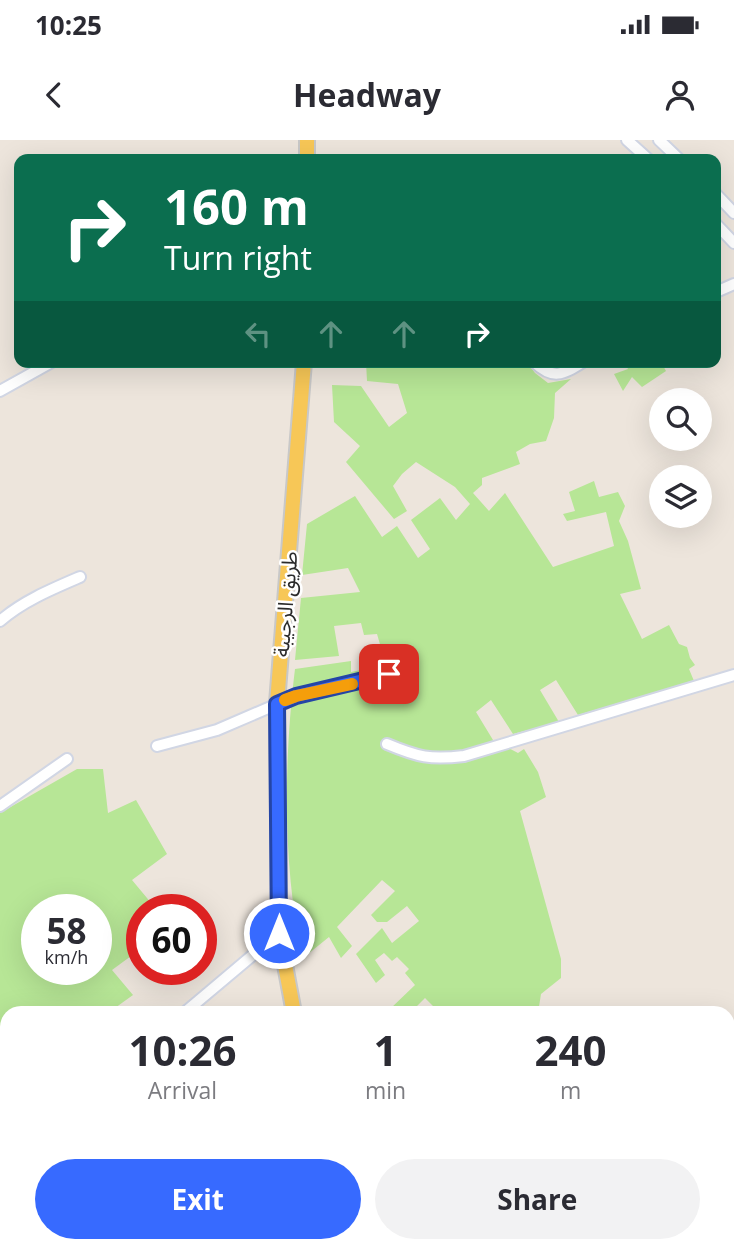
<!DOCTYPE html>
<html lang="en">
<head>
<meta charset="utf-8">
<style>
  body { margin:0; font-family:"Open Sans","Noto Sans Arabic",sans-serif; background:#f2f2f3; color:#2b2b33; height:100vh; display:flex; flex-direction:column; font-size:26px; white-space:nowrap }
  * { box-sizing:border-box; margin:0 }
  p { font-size:23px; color:#7c7c81 }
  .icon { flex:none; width:38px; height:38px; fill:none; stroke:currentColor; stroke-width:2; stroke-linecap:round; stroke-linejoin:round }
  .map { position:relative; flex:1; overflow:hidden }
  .sheet { position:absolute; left:0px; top:866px; width:735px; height:247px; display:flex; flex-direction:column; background:#fff; border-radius:21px 21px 0 0; box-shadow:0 7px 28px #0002 }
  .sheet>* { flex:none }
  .hud { position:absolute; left:14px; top:14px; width:707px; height:214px; border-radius:14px; box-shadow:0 7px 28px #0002; background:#0b6e4f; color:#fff; overflow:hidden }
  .tools { position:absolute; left:649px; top:248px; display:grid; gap:14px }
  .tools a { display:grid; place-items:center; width:63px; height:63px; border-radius:50%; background:#fff; box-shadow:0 7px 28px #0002; font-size:35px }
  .speed { position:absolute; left:21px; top:754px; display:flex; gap:14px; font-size:35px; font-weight:700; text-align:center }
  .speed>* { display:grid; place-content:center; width:91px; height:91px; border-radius:50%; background:#fff; box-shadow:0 7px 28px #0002; line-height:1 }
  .speed small { font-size:18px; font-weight:400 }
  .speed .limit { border:10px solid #d22; background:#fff; color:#111 }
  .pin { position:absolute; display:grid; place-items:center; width:60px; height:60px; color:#fff; margin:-30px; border-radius:14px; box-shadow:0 4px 10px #0006 }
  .me { position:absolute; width:77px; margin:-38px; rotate:0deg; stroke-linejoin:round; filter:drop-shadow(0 0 5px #0008) }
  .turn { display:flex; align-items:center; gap:24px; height:147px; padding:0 35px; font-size:32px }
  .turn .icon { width:91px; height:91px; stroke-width:2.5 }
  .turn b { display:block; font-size:49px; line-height:60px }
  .lanes { display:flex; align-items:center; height:66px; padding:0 35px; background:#0003; justify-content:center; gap:35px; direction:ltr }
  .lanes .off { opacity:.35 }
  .eta { display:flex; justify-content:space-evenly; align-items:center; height:119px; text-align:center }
  .eta b { font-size:42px; font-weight:700; line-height:49px }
  .cta { display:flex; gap:14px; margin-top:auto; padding:14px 35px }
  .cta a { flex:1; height:80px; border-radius:42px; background:#376aff; color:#fff; font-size:28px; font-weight:700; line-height:80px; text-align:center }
  .cta a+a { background:#f2f2f3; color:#2b2b33 }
  .status { display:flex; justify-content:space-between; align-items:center; height:49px; padding:0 35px; background:#fff; direction:ltr }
  .status svg { height:19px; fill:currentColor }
  header { display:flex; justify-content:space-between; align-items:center; height:91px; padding:0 35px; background:#fff; font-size:32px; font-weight:700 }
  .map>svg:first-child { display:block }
</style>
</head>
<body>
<div class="status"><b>10:25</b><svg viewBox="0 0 49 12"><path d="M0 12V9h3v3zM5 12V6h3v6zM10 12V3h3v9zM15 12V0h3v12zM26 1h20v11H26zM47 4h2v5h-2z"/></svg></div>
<header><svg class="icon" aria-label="back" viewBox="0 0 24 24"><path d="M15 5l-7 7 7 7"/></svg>Headway<svg class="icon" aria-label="person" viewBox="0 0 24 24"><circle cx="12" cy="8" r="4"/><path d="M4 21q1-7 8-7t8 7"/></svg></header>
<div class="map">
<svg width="734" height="1112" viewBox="0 0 734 1112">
  <rect width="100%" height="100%" fill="#ede5dc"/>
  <path fill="#b7e696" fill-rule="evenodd" d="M366,222h161l8,11 13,10 23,-4 -16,14 -1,25 -8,23 -16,3 -14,8 4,12 -38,14v7l-9,8 16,18 16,-18 48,74 61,-21 -8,-34 -39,9 -4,-7 12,-3 -6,-19 25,-11 5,16 19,-5 7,14 -6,15 9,20 13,48 -21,5 22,45 27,-14 10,19 8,3 3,11 5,7 -6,4 5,12 -116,34 -22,-35 -16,10 19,32 -46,12 -22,-34 -15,12 17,28 25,13 6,-4 14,23 8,25 -26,14 41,148v19l-20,16 -3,19h-103l2,-3 -12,-12 -15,15h-17l-3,-4 25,-24 -10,-12 4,-4 -12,-12 -5,4 -8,-8 -9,7 10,15 -9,8 -20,-29 26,-26 10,15 27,-22 -12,-15 -20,16h-10l-6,-7 24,-24 -13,-11 -45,47 15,19 -11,12 -12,-21 -26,21c-21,-88 -19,-200 -8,-289l56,-8v11l35,-7 -9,-31 -13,1 -3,-12 -27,3 5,30 -44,4 6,-62 59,-6 -12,-24 -46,7 5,-51 48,-28 27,41 15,-11 21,32 12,-9 -19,-29 29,-22 16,22 14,-16 -15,-17 -39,-25 -14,12 -9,12 14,25 -13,8 -48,-57 14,-16 -26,-24 -2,-37 29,1 28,41 18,-14 -9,-29 -31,-3z
    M624,222h37l5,9 -24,16 -10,-10 -9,14 -9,-17 14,-5z
    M77,629h26l5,44 28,-13 31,54 -35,26 25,30h-15v38l-30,22 21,25 -25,18h-101v233h215l2,6h-224v-439zM37,770h59v60h-59z"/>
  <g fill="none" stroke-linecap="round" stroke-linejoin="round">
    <g stroke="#d1d6e4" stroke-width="14">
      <path id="minor" d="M627,0l21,19
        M659,0l20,19
        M716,54l18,19
        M716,84l18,19
        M716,152l18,-8
        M534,222c19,18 28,13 49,0
        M0,251l52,-29
        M0,481c23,-20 52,-32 80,-44
        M387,604c31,13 43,16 77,12l270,-81
        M157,606l60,-16 79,-34 93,-22
        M0,666l67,-47
        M184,873l95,-80
        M728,952l6,-12
        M728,981l6,-11
        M0,1029l7,-6
        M728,1080l6,-5
        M653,1112l2,-6
        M668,1112l3,-6
        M690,1112l6,-6"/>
    </g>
    <g stroke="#c8c8c8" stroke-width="18">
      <path id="major" d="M307,19v-19
        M294,873l-15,-80 -2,-230 27,-341
        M355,1106l1,6"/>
    </g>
    <use href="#minor" stroke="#fff" stroke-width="10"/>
    <use href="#major" stroke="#f7c757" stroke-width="14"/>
  </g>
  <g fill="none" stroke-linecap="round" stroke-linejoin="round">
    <g stroke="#2445a6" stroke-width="18">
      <path id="route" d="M279,793l-2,-229 19,-8 93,-22"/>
    </g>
    <use href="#route" stroke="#376aff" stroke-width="12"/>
    <path stroke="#f59e0b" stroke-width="12" d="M285,560l11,-4 56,-12"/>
  </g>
  <g text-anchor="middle" stroke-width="5" stroke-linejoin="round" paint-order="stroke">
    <g font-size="21" fill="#2b2b2b" stroke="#fff">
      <text transform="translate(286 464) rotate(-85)" y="7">طريق الرجيبة</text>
    </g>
  </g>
</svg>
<div class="tools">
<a><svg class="icon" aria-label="search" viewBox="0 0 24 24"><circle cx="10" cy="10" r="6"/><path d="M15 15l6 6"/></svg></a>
<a><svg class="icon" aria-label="layers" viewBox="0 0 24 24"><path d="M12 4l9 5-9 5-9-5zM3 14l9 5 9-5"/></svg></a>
</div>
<div class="speed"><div>58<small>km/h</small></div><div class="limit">60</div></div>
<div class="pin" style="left:389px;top:534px;background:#d93025"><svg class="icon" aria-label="arrive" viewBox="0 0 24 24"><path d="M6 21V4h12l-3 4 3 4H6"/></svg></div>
<svg class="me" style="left:279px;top:793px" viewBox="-20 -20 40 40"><circle r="17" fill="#376aff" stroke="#fff" stroke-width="3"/><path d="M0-11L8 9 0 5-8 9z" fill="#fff"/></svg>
<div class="hud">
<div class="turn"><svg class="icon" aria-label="right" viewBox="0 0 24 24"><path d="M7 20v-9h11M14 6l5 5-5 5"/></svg><div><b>160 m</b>Turn right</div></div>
<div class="lanes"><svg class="icon off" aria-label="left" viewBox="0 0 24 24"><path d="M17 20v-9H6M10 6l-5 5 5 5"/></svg><svg class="icon off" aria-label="ahead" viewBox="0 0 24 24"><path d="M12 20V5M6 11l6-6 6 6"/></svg><svg class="icon off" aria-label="ahead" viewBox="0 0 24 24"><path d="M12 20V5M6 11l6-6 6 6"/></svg><svg class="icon" aria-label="right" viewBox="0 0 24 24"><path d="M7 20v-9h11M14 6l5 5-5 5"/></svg></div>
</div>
<section class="sheet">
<div class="eta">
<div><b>10:26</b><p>Arrival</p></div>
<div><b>1</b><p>min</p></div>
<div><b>240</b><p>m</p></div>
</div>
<div class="cta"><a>Exit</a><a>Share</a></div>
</section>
</div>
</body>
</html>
